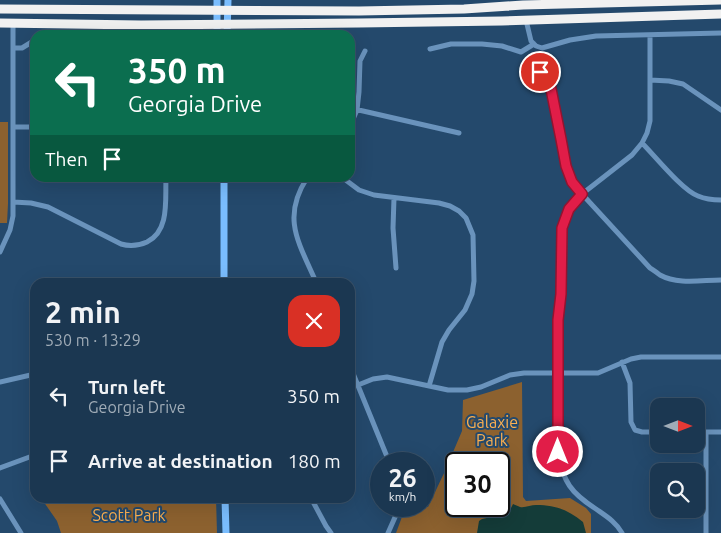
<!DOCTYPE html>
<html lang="en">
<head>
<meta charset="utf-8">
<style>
  body { margin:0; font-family:Ubuntu,sans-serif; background:#28425b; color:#f1f3f6; height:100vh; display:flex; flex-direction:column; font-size:19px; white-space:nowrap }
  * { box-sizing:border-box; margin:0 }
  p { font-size:16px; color:#a0acb7 }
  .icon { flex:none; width:28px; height:28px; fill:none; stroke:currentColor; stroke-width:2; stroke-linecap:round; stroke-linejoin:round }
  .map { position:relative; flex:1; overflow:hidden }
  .panel { position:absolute; left:30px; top:278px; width:325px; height:225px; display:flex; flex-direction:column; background:#1b3751; border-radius:15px; box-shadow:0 5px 20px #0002,0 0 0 1px #395168 }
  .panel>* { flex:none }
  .top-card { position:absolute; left:30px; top:30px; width:325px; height:152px; border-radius:15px; box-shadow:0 5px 20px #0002,0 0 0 1px #395168; background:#0b6e4f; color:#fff; overflow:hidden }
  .needle { width:32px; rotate:90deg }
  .tools { position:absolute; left:650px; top:398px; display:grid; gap:10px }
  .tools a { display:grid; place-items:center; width:55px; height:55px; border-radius:10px; background:#1b3751; box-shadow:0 5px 20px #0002,0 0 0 1px #395168; font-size:25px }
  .speed { position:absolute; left:370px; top:452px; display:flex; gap:10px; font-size:25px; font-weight:700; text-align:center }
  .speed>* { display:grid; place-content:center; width:65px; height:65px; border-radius:50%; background:#1b3751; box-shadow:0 5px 20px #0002,0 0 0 1px #395168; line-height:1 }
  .speed small { font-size:12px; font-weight:400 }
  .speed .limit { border:2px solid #111; border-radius:8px; background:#fff; color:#111 }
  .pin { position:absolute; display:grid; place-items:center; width:42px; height:42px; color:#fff; margin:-21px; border:2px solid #fff; border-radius:50%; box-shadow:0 1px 5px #0007 }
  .me { position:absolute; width:55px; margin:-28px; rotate:0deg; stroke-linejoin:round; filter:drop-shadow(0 0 4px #0008) }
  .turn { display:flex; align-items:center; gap:18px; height:105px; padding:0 15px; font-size:22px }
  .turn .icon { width:65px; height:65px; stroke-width:2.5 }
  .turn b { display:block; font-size:35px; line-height:42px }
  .then { display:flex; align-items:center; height:48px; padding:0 15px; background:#0003; gap:10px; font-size:19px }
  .round { display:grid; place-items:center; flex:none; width:52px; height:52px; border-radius:15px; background:#28425b }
  .head { display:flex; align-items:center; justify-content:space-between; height:85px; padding:0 15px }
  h1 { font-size:30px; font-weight:700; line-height:38px }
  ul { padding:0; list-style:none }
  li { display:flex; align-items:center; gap:15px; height:65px; padding:0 15px }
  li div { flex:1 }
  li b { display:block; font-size:19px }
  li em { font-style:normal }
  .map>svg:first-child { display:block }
</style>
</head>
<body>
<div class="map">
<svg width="721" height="533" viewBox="0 0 721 533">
  <rect width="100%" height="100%" fill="#24496c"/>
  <path fill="#8c612f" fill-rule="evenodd" d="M0,122h8v82l-1,19h-7z
    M522,382l1,115 3,4 44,-3 16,10 5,6v19h-195l10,-27 22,1 17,-36 17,-40 1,-31zM456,464h43v42h-43z
    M41,498h175l1,35h-156l-4,-12z"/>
  <path fill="#143c39" d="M513,504c2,1 5,2 7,3 5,1 11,-2 16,-2 20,0 32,5 47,17l3,11h-109l2,-12 3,-2 24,-5 3,-2z"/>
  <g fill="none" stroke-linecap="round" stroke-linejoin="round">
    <path stroke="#6a93bc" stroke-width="5" d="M526,20l5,21 5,5 6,2 28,-8 26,-4 125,-3
      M13,48h9l13,-8
      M430,49l21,-5h31l20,2 19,6 13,-8
      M540,72l9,12 12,55 5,27 7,16 9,12 68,74c4,2 7,5 10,7 18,10 42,5 61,5
      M650,80l19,1 14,3 38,26
      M350,108l109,25
      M350,126l7,-16 2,-18 1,-31 5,-10
      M13,127h22
      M642,143c13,13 40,47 56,53 7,3 15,4 23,4
      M307,178c-26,40 -8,65 9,104
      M343,178l16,12 15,5 65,8 11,3 9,5 7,7 7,17 1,46 -2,13 -7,16 -16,20 -7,12 -13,44
      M394,198l-1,30 3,40
      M13,202l18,1 17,4 73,37c10,3 17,2 26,-2 23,-11 18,-43 19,-64
      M0,252l10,-22 3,-14v-193
      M622,362l8,21 1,39 4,8 7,2h17
      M350,366l40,98
      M0,382l35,-8
      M358,385l15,-6 14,-2 61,13h19l14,-3 29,-12 14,-2h74l33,-14 10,-2h80
      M696,432h25
      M706,432v101
      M0,468l35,-13
      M311,498l15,28 5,7
      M0,499l21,34
      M388,533l8,-18 1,-9
      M622,533c-6,-11 -16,-17 -26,-24 -25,-16 -33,-27 -38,-57v-133l3,-25 1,-67 7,-18 13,-15 50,-39 10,-12 5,-10 3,-12v-86"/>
    <path stroke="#7abdfe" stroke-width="7" d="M217,0v35
      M227,35l1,-35
      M224,178v104
      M225,498l1,35"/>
    <path stroke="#f1f1f1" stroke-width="9" d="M0,9l359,2 105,-2 59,-4 198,-5
      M0,23l141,2 218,-2 143,-2 219,-7"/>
  </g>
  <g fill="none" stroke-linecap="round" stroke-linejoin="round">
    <g stroke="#92132f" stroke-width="12">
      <path id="route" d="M540,72l10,12 11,55 5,27 6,16 10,12 -13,15 -7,19 -1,66 -3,26v132"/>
    </g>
    <use href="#route" stroke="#e11d48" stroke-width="9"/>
  </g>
  <g text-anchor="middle" stroke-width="4" stroke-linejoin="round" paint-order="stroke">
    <g font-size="16" fill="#fcb051" stroke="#24496c">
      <text x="492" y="428">Galaxie<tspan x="492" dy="18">Park</tspan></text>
      <text x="129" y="521">Scott Park</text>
    </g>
  </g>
</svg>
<div class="tools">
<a><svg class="needle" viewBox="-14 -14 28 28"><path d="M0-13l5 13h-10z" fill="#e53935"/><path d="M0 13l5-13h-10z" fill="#a0acb7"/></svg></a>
<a><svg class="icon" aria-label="search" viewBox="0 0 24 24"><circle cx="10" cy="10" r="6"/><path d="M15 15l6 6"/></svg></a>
</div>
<div class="speed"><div>26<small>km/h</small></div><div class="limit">30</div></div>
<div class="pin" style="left:540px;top:72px;background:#d93025"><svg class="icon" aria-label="arrive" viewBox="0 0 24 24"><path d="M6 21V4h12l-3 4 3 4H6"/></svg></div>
<svg class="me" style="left:558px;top:452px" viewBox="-20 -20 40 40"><circle r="17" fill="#e11d48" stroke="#fff" stroke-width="3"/><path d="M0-11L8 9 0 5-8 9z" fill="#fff"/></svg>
<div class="top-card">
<div class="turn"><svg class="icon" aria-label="left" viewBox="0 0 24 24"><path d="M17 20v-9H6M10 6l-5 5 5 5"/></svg><div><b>350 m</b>Georgia Drive</div></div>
<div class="then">Then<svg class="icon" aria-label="arrive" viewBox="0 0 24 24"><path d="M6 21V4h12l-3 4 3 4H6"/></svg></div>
</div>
<section class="panel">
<div class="head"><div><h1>2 min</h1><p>530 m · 13:29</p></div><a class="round" style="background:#d93025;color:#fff"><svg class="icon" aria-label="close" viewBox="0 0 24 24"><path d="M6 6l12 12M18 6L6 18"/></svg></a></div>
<ul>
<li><svg class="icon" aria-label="left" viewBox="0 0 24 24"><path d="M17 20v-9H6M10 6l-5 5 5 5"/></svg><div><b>Turn left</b><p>Georgia Drive</p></div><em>350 m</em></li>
<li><svg class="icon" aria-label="arrive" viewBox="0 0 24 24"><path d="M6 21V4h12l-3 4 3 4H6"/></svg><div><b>Arrive at destination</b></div><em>180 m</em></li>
</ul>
</section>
</div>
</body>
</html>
